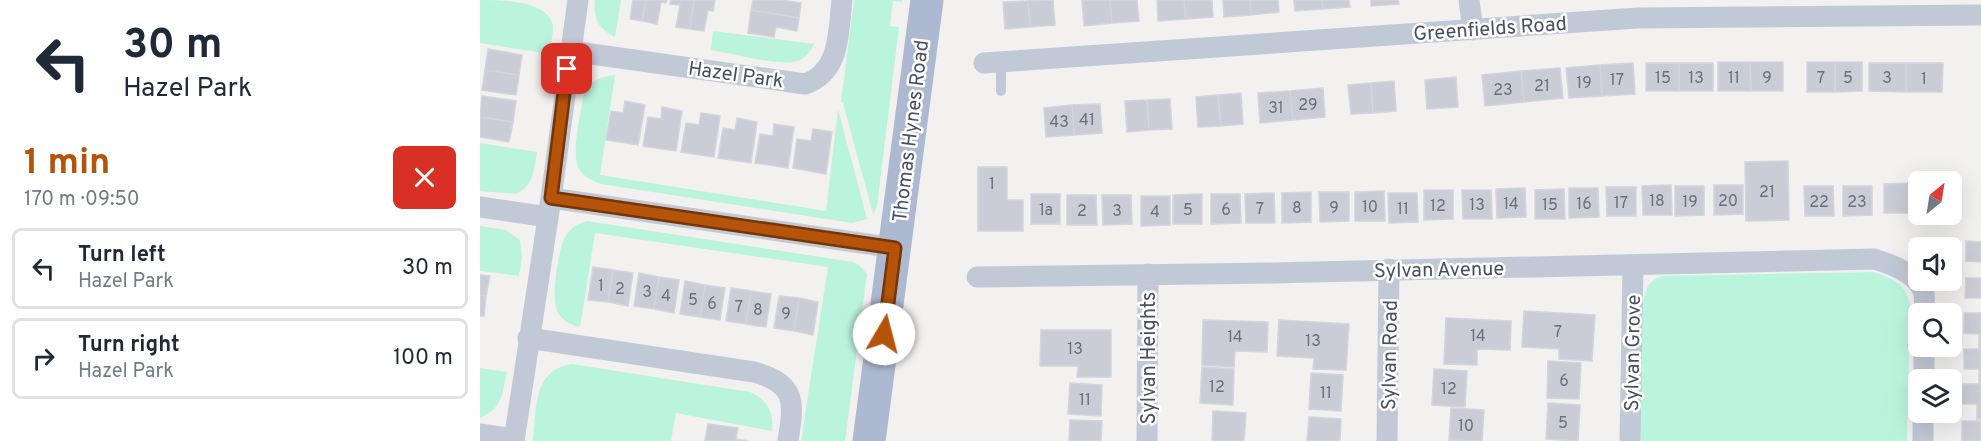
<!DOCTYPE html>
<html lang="en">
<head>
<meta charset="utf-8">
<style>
  body { margin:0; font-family:Overpass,sans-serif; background:#f6f6f7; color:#1f2937; height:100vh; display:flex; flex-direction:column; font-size:22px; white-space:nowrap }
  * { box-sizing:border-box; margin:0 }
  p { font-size:20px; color:#747a83 }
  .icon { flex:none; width:33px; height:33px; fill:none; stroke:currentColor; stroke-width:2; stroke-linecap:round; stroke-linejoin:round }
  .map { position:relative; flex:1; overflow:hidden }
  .panel { display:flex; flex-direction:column; background:#fff; width:480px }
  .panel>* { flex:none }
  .banner { background:#fff; color:#1f2937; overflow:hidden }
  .needle { width:39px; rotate:30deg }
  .fabs { position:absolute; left:1428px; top:171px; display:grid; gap:12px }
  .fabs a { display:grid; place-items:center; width:54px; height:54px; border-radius:9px; background:#fff; box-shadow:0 6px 24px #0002; font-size:30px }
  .pin { position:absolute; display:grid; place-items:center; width:51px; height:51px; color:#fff; margin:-26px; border-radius:12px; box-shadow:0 3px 9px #0006 }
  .me { position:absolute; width:66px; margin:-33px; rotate:8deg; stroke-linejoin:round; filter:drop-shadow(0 0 4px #0008) }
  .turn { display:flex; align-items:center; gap:21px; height:126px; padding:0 24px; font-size:27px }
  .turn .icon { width:78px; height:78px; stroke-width:2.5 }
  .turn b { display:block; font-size:42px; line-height:51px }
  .round { display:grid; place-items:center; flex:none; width:63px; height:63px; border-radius:9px; background:#f6f6f7 }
  .head { display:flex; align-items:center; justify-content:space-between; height:102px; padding:0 24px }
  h1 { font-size:36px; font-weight:700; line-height:45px; color:#b45309 }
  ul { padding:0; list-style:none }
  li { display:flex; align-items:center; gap:18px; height:81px; margin:0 12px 9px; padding:0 12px; border:3px solid #e0e1e3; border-radius:9px }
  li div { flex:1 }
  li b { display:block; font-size:22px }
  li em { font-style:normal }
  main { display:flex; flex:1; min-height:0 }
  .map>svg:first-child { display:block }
</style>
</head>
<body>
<main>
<section class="panel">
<div class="banner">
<div class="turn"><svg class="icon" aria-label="left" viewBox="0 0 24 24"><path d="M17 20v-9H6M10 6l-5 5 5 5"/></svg><div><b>30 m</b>Hazel Park</div></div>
</div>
<div class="head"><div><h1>1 min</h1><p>170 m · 09:50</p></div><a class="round" style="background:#d93025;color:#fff"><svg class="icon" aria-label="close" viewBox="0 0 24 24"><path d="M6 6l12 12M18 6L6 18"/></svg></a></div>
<ul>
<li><svg class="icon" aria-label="left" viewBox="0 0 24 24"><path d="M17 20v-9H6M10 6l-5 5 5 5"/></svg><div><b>Turn left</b><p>Hazel Park</p></div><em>30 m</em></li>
<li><svg class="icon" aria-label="right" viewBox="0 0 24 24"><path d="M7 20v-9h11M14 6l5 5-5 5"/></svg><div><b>Turn right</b><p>Hazel Park</p></div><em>100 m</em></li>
</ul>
</section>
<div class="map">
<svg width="1501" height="441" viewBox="0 0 1501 441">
  <rect width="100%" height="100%" fill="#f3f0f0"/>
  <path fill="#bbf4dc" d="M0,0c21,0 63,0 72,22 3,9 -2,22 -3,32l-69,-11z
    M115,0h26l-6,37c-17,-8 -22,-19 -20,-37z
    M374,0h48v2l-9,-1 -3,25 9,1 -22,180 -4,7 -30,-111 -2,-1z
    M233,31l101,13c-4,9 -11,17 -21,18 -18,3 -63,-9 -82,-12z
    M135,75l-15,100 226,36 12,-102 29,110 -15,4 -251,-39c-7,-3 -15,-6 -20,-12 -12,-13 0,-58 2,-75 6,-16 16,-20 32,-22z
    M0,143l57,9c-3,18 -3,33 -21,42l-36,-3z
    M107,221l266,41 6,3 8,9 -22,167h-44l27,-174 -233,-34 -15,94c-9,-2 -19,-7 -23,-16 -6,-14 1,-60 8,-74 5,-9 12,-13 22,-16z
    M0,226l26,4 14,10 2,17 -3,19 -39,-5z
    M1394,272c20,8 30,10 36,32l-3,137h-270l5,-135c4,-16 4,-24 20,-30z
    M92,364l178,28c18,8 24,20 22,39l-96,-18 -5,28h-138c4,-32 -1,-71 39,-77z
    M0,368l27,4c-5,22 -4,36 -27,46z"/>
  <path fill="#cbcdd6" stroke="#d3d4dc" stroke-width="1.5" d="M153,0h13l-4,21 -12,-2z
    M166,0h21l-1,3 -5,-1 -4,22 -15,-3z
    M191,0h23l-4,29 -14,-2 4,-22 -10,-1z
    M214,0h21l-2,11 -5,-1 -4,21 -14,-2z
    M273,0h28l20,3 -2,15 -48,-8z
    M573,0l2,25 -25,2 -2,-26z
    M602,0h28l2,23 -28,3z
    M630,0h27l2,21 -27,2z
    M677,0h27l2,19 -28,2z
    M704,0h28l1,17 -27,2z
    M743,0h27l1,15 -27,2z
    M770,0h28l1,12 -28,3z
    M814,0h28l1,9 -28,2z
    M842,0h27l1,7 -27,2z
    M891,0h27l1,4 -28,2z
    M548,1l2,26 -25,2 -2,-27z
    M271,10l48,8 -2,13 -21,-4 -2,10 -26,-4z
    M8,49l34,6 -3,20 -34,-5z
    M1238,62h32l1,29h-33z
    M1270,62h33v29h-32z
    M1327,62h28v30h-28z
    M1355,62h27v29l-27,1z
    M1153,63l2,31 -33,2 -2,-31z
    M1166,63h33v28h-33z
    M1199,63h34v28h-34z
    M1389,63h37v29l-37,-1z
    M1426,63h37l-1,29h-36z
    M1120,65l2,31 -33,2 -3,-30z
    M1080,68l3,30 -39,4 -3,-31z
    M5,70l34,5 -3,20 -34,-5z
    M1041,71l3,31 -39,4 -3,-31z
    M976,77l2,30 -31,2 -2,-29z
    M914,81l2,30 -23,2 -2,-30z
    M891,83l2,30 -22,1 -3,-29z
    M843,88l2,29 -32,3 -3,-29z
    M810,91l3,29 -33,3 -2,-30z
    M761,93l2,31 -22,2 -3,-31z
    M738,95l3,31 -23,1 -2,-30z
    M2,96l34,5 -3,21 -33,-5z
    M690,99l2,30 -23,1 -2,-30z
    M667,100l2,30 -22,2 -2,-31z
    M145,101l20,4 -7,40 -32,-5 5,-29 12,2z
    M620,104l2,29 -28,2 -2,-30z
    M592,105l2,30 -28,2 -2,-29z
    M182,107l20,4 -6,40 -33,-5 5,-29 13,2z
    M221,113l19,3 -6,41 -33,-5 5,-29 13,2z
    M0,117l33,5 -4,20 -29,-5z
    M257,118l20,4 -6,41 -33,-5 5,-30 12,2z
    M294,124l20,3 -6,41 -33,-5 5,-29 13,2z
    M333,129l19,3 -6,42 -33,-6 4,-29 14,2z
    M1308,161l1,59 -43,1 -1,-59z
    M498,167h29v33h16v31h-45z
    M1433,183v30h-29v-29z
    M1191,185l1,30h-29l-1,-29z
    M1234,185h29v29l-29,1z
    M1195,186h29v29l-29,1z
    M1324,186h29l1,30h-29z
    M1363,186h29v29l-29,1z
    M1126,187h30v29h-29z
    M1045,188l1,29 -29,1 -1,-29z
    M1089,188h29l1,29 -30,1z
    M1084,189l1,30h-30v-29z
    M944,190h29v29l-29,1z
    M982,190h29l1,29h-29z
    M904,191l1,30h-30v-29z
    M831,192v30l-29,1v-30z
    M839,192h30v29l-29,1z
    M794,193l1,30h-29l-1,-29z
    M908,193h29l1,29 -29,1z
    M551,194h29v30h-29z
    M722,194v30h-29v-29z
    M731,194h29l1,29 -30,1z
    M587,195h29l1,30h-30z
    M622,195h29l1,29 -29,1z
    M661,196h29v29l-29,1z
    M1486,241l15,1v20l-15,-1z
    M113,267l20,3 -5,32 -20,-2z
    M133,270l20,3 -5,33 -20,-4z
    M159,273l20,4 -5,32 -20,-3z
    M0,275l10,1 -4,20 -6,-1z
    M179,277l20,3 -5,33 -20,-4z
    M1486,278h15v20h-16z
    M205,281l20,4 -5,32 -20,-3z
    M225,285l20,3 -5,32 -20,-3z
    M251,288l20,3 -5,33 -20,-3z
    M271,291l20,3 -5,33 -20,-3z
    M0,295l6,1 -2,20h-4z
    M299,296l20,2 -5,33 -20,-3z
    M319,298l19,4 -5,33 -19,-4z
    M1044,311l71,4 -3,46 -33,-2v-10l-37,-2z
    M1484,313h17v35h-2v-14l-15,-1z
    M966,318l65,3 -1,29 -33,-1v16l-33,-1z
    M723,320l65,2 -1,30 -32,-1 -1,16 -32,-2z
    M799,320l70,4 -3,46 -33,-1 1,-11 -37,-2z
    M561,330h70v47h-34l1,-11h-38z
    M1484,349h17v35h-2v-15h-15z
    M1068,361l33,2 -2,36 -32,-1z
    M722,367l32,2 -1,36 -33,-2z
    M954,369l33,2 -2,36 -33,-2z
    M831,373l32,2 -2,36 -32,-2z
    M590,383l32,2 -1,31 -33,-2z
    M1482,384h19v35h-4v-15h-16z
    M1068,403l32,2 -2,36 -32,-2z
    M971,408l33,2 -2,31 -33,-1z
    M733,411l33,2 -2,28h-32z
    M829,417l32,2 -1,22h-33z
    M590,420l32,1 -1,20h-32z
    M1482,421h19v20h-19z
    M228,424l30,4 -2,11 13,2h-44z"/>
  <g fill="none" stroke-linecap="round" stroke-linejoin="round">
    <path stroke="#c2c9d6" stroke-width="10" d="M521,91v-29"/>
    <path stroke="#c2c9d6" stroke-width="21" d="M989,0l4,30
      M90,51l235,33c36,-12 33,-52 37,-84
      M504,63l654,-45 343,-3
      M71,198l344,50
      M0,207l68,10
      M497,277l295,-4 602,-14c17,5 45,15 50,35 1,6 0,14 0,20
      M48,338l226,34c43,12 40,30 34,69
      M1444,380v-34
      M0,434l34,5
      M34,441l37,-243 27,-198
      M667,441l1,-167
      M907,441l2,-172
      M1150,441l3,-176
      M1443,441v-29"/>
    <path stroke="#adb8d1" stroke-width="33" d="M389,441l58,-441"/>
  </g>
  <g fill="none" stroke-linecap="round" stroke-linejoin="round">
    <g stroke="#753606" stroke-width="15">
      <path id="route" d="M87,69l-16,129 344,50 -11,86"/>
    </g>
    <use href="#route" stroke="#b45309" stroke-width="10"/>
  </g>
  <g text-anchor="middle" stroke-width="5" stroke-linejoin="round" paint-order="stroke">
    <g font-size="16" fill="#676e7e">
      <text x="1183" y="83">15</text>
      <text x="1216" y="83">13</text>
      <text x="1254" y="83">11</text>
      <text x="1287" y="83">9</text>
      <text x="1341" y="83">7</text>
      <text x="1368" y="83">5</text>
      <text x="1407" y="83">3</text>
      <text x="1444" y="84">1</text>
      <text x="1137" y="85">17</text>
      <text x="1104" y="88">19</text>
      <text x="1062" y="91">21</text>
      <text x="1023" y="95">23</text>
      <text x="828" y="110">29</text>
      <text x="796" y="113">31</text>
      <text x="607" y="125">41</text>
      <text x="579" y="127">43</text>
      <text x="512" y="189">1</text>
      <text x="1287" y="197">21</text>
      <text x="1177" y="206">18</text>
      <text x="1248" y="206">20</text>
      <text x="1210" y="207">19</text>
      <text x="1339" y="207">22</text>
      <text x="1377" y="207">23</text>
      <text x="1141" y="208">17</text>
      <text x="1031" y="209">14</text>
      <text x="1104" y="209">16</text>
      <text x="997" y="210">13</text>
      <text x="1070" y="210">15</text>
      <text x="958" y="211">12</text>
      <text x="890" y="212">10</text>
      <text x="817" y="213">8</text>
      <text x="854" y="213">9</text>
      <text x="780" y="214">7</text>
      <text x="923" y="214">11</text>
      <text x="566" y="215">1a</text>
      <text x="708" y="215">5</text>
      <text x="746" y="215">6</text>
      <text x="602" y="216">2</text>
      <text x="637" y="216">3</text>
      <text x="675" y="217">4</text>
      <text x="121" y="291">1</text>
      <text x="140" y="294">2</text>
      <text x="167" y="297">3</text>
      <text x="186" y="301">4</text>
      <text x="213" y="305">5</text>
      <text x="232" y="309">6</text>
      <text x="259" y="312">7</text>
      <text x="278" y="315">8</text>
      <text x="306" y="319">9</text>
      <text x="1078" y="337">7</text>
      <text x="998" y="341">14</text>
      <text x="755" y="342">14</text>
      <text x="833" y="346">13</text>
      <text x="595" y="354">13</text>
      <text x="1084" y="386">6</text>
      <text x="737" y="392">12</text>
      <text x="969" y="394">12</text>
      <text x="846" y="398">11</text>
      <text x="605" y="405">11</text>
      <text x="1083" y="428">5</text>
      <text x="986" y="431">10</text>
    </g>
    <g font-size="20" fill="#464e60" stroke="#fff">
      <text transform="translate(1010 28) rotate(-4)" y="7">Greenfields Road</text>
      <text transform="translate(256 74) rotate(8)" y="7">Hazel Park</text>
      <text transform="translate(430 131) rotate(-83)" y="7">Thomas Hynes Road</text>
      <text transform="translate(959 269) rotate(-1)" y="7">Sylvan Avenue</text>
      <text transform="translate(1152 353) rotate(-89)" y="7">Sylvan Grove</text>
      <text transform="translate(909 355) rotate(-89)" y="7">Sylvan Road</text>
      <text transform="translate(668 358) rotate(-90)" y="7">Sylvan Heights</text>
    </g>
  </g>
</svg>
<div class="fabs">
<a><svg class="needle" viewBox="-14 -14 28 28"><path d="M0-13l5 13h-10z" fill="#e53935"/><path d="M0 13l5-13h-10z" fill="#747a83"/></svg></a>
<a><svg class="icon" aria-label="sound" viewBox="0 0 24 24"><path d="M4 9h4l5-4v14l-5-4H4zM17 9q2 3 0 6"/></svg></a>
<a><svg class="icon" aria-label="search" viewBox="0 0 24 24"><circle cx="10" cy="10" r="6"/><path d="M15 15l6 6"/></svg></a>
<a><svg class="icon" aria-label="layers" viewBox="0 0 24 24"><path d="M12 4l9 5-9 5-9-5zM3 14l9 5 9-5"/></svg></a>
</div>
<div class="pin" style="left:87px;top:69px;background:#d93025"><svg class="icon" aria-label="arrive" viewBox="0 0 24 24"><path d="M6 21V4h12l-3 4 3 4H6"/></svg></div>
<svg class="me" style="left:404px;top:334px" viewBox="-20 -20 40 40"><circle r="19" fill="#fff"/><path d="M0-13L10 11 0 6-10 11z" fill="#b45309"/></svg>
</div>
</main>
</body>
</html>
